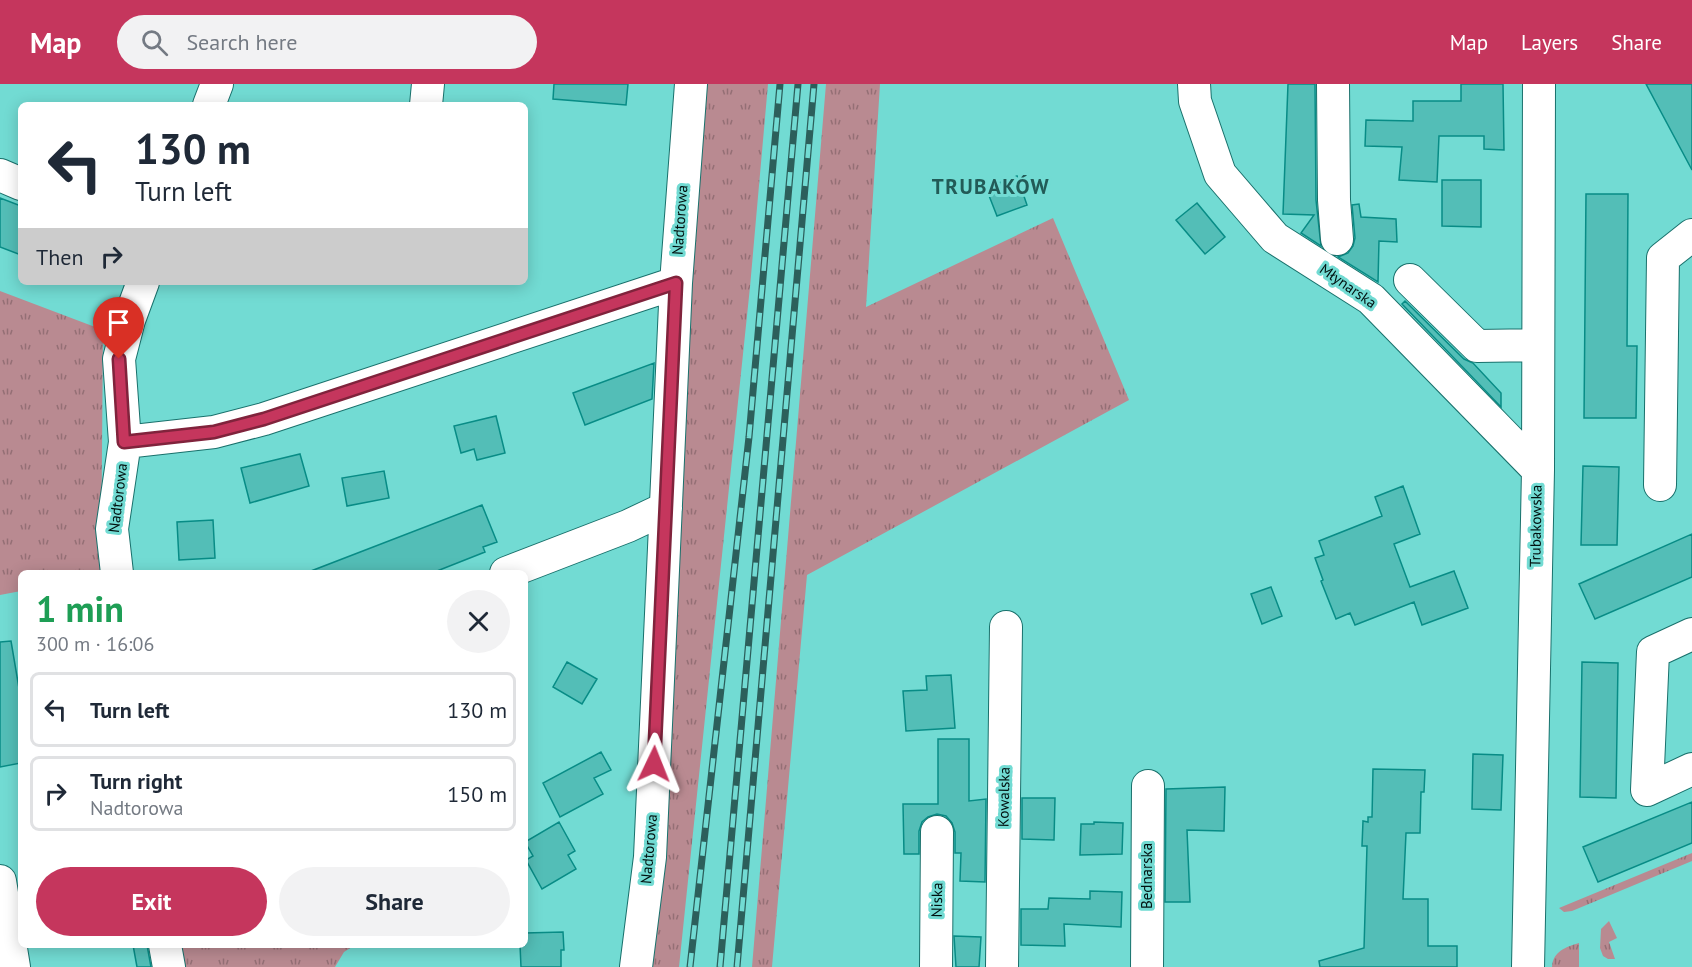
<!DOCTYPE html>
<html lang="en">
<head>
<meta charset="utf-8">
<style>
  body { margin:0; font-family:"PT Sans",sans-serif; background:#f2f2f3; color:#1f2937; height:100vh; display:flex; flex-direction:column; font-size:22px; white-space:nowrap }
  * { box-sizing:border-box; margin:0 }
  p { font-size:20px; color:#747a83 }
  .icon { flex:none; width:33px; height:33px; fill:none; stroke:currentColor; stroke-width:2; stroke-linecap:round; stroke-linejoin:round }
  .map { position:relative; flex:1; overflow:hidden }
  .details { position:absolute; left:18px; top:486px; width:510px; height:378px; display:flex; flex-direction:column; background:#fff; border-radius:9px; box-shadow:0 3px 15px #0003 }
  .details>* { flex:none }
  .guide { position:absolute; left:18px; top:18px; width:510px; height:183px; border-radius:9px; box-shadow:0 3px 15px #0003; background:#fff; color:#1f2937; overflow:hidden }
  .pin { position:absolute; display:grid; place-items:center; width:51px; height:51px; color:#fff; margin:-62px -26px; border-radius:50% 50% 50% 0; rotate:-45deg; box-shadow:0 0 6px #0007 }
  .pin .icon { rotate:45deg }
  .me { position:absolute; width:66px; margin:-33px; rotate:2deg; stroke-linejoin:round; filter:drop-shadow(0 0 4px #0008) }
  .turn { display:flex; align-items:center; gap:21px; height:126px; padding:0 18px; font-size:27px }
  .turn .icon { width:78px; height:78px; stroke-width:2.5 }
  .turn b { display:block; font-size:42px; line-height:51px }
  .then { display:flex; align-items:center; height:57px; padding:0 18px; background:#0003; gap:12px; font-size:22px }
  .round { display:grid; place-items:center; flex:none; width:63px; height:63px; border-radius:32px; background:#f2f2f3 }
  .head { display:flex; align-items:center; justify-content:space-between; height:102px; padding:0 18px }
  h1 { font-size:36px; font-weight:600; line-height:45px; color:#1e9e55 }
  .cta { display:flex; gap:12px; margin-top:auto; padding:12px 18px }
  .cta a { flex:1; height:69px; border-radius:36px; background:#c5365d; color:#fff; font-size:24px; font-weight:600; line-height:69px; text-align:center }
  .cta a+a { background:#f2f2f3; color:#1f2937 }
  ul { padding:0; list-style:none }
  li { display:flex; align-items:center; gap:18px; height:75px; margin:0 12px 9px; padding:0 6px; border:3px solid #e0e1e3; border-radius:9px }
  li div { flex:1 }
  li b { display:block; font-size:22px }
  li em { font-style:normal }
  header { display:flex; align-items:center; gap:36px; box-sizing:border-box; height:84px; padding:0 30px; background:#c5365d; color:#fff }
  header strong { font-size:28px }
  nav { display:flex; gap:33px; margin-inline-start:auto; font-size:21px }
  .search { width:420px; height:54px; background:#f2f2f3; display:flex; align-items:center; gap:15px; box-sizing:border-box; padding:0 21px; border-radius:33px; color:#747a83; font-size:22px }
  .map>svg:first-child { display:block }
</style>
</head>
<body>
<header>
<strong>Map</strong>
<div class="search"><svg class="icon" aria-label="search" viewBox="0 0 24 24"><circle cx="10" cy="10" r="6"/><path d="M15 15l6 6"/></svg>Search here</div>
<nav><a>Map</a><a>Layers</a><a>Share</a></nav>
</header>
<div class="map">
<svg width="1692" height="883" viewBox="0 0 1692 883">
  <defs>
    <pattern id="grass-tufts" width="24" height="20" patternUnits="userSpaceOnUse" patternTransform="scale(1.5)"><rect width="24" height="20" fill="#b98a91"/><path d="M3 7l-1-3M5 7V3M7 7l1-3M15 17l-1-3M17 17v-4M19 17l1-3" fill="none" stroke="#946f75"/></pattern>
  </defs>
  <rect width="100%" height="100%" fill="#72dbd3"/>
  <path fill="url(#grass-tufts)" d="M702,0h66l-18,203 -71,680h-41z
    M826,0h54l-14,223 187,-89 76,182 -322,175 -35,392h-20z
    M0,207l103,39 -2,243h-80v18l-21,4z
    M1692,769v8l-120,50 -8,1 -5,-4z
    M1609,837l8,17 -8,4 6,17h-7l-5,-3 -3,-8 1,-19z
    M1579,859v24h-27c1,-16 14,-20 27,-24z
    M160,861h195l-11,7 -9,15h-171z"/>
  <path fill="#53beb7" stroke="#088c86" stroke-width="1.5" d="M554,0h74l-2,21 -73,-6z
    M1288,0h27l1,116 5,46 -20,-13 13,-18 -31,-1z
    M1461,0h42l1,66 -20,-1v-13h-45l-2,46 -38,-2 3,-33 -37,-1 1,-26 47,1v-20h48z
    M1646,0h46v86z
    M1017,92l10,29 -30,11 -11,-28z
    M1442,96h39v47l-39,-1z
    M1586,110h42l-1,152h10l-1,72h-52z
    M0,114l21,8v49l-21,-8z
    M1197,119l28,34 -20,17 -29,-34z
    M1359,120l2,13 35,2 1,23 -18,-1 -1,41 -40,-25 10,-4 5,-7 2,-8 -3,-33z
    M1405,217l59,58 9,4 28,30v14l-99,-103z
    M654,279l-2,36 -67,26 -12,-32z
    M496,332l9,37 -28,7 -3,-11 -13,4 -7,-27z
    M300,370l9,32 -59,17 -9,-35z
    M1583,382l36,1 -2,78h-36z
    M384,387l5,27 -42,8 -5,-28z
    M1403,402l17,48 -26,10 16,43 44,-16 14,37 -46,17 -8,-23 -59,23 -5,-12 -14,6 -15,-38 2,-1 -8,-22 9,-3 -5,-14 63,-25 -7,-19z
    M482,421l15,37 -14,5 2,5 -53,21h-120l-1,-2z
    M213,436l2,38 -36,2 -2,-38z
    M1692,450v43l-97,42 -16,-35z
    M1271,503l11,29 -20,8 -11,-30z
    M11,557l10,59v63l-21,4v-125z
    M567,578l30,17 -15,25 -29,-17z
    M1582,578l36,1 -2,135 -36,-1z
    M951,591l4,53 -49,3 -3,-40 24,-1 -1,-14z
    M938,655h31v62l17,-2 -1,83 -25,-1 1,-28h-6v-21l-3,-9 -6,-7 -9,-2 -9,3 -6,5 -3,9v23h-15l-1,-50h35z
    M601,668l10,18 -17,8 9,16 -43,23 -17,-34z
    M1473,670l30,1 -2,55 -29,-1z
    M1373,685l52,1 -1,22h-3l-1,41h-14l-3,66h25v47h29v21h-137l-1,-6 45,-13 3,-102h-5l1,-25 5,1v-5h4z
    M1225,703l-1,44 -37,-1 3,72h-25l1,-113z
    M1022,714h33l-1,42 -32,-1z
    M1692,718v41l-94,39 -15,-35z
    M559,738l16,29 -7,4 8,14 -34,20 -16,-29 7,-4 -8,-14z
    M1094,738l29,1 -1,31 -42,1 1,-31h13z
    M1090,807l32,1 -1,35 -57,-3 1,22 -44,-1v-36h27l1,-11 41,1z
    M563,848l1,18h-3v17h-40l-1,-22h5v-12z
    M954,852l27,1 -2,30h-23z
    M133,861h14l4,22h-14z"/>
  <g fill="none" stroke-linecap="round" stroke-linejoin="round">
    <g stroke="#19716c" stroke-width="34">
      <path id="minor" d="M1194,0l1,17 25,73 55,64 96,61 167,171
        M1333,0l1,116 3,39
        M209,21l8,-21
        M426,21l2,-21
        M0,91l21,9
        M1410,196l67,66 61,-1
        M125,358l89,-10 50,-13 412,-136
        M1660,401l3,-227 29,-23
        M117,489l-5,-44 13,-87 -6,-83 10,-39 14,-38
        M506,489l122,-47 38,-18
        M1692,550l-39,18 -6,138 45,-21
        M0,797l14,86
        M165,861l4,22
        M636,883l14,-110 26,-574 15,-199
        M936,883l1,-135
        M1002,883l4,-340
        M1147,883l1,-181
        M1528,883l10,-497 1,-386"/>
    </g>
    <use href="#minor" stroke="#fff" stroke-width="32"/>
    <g stroke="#2c5f5b" stroke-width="7">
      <path id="rail" d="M690,883l59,-530 31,-353
        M720,883l78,-883
        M737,883l77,-883"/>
    </g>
    <use href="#rail" stroke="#72dbd3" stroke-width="4.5" stroke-dasharray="14" stroke-linecap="butt"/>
  </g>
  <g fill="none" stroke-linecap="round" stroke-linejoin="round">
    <g stroke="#80233c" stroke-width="15">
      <path id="route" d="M119,275l5,83 90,-10 50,-13 412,-136 -22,481"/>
    </g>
    <use href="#route" stroke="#c5365d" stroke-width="10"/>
  </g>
  <g text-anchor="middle" stroke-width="6" stroke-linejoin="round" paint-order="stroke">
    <g font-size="15" fill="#00100f" stroke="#72dbd3">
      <text transform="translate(680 136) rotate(-86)" y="5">Nadtorowa</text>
      <text transform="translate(1348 202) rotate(35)" y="5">Młynarska</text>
      <text transform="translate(118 414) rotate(-83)" y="5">Nadtorowa</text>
      <text transform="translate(1536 442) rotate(-89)" y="5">Trubakowska</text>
      <text transform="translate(1004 713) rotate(-89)" y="5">Kowalska</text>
      <text transform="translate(649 765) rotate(-85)" y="5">Nadtorowa</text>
      <text transform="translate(1147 792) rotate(-90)" y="5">Bednarska</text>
      <text transform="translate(937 816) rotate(-89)" y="5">Niska</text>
    </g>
    <g font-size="21" font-weight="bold" letter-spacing="1.5" fill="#225b57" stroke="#72dbd3">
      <text x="991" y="110">TRUBAKÓW</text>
    </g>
  </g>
</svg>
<div class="pin" style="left:119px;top:275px;background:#d93025"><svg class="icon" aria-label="arrive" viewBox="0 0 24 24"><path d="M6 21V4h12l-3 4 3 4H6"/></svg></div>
<svg class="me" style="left:654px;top:680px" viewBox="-20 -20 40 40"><path d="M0-17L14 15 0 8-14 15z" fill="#c5365d" stroke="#fff" stroke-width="4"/></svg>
<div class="guide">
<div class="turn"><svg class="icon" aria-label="left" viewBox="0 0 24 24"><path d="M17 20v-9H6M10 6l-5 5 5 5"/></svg><div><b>130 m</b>Turn left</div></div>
<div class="then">Then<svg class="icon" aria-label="right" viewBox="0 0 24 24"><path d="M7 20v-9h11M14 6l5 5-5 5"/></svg></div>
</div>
<section class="details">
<div class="head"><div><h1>1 min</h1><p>300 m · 16:06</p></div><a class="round"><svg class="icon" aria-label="close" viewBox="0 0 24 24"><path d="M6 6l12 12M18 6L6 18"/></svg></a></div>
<ul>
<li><svg class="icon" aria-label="left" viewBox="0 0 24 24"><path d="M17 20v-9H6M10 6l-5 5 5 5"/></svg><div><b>Turn left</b></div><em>130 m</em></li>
<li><svg class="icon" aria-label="right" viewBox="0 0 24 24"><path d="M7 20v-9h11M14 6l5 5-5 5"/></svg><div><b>Turn right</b><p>Nadtorowa</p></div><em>150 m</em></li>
</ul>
<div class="cta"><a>Exit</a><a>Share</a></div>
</section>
</div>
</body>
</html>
